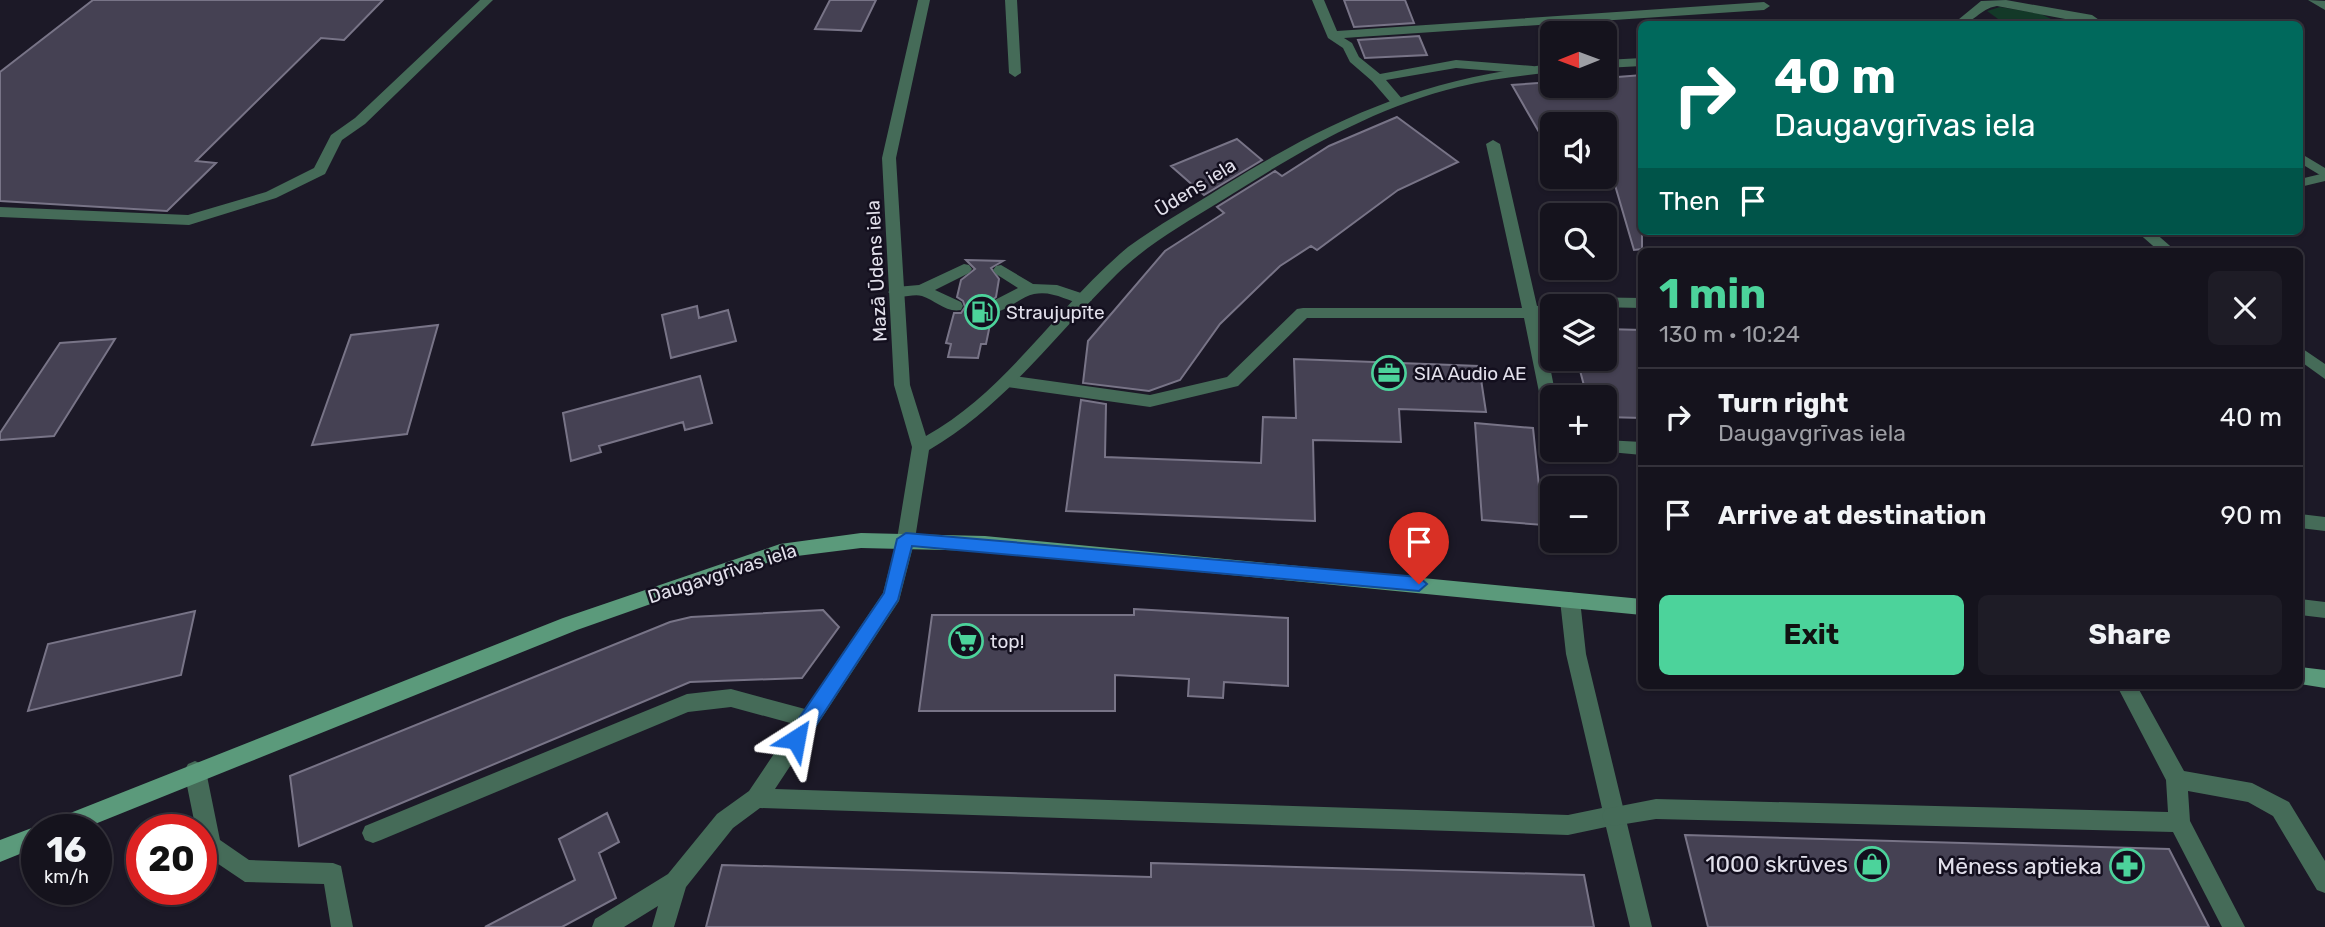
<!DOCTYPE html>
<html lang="en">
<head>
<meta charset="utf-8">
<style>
  body { margin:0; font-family:Rubik,sans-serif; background:#1e1c26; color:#f1f3f6; height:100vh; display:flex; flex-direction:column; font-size:26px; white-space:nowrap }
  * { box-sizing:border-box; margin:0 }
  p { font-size:23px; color:#9d9ea4 }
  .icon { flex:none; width:38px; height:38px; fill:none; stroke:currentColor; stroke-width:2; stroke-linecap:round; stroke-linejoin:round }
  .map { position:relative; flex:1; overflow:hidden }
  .side { position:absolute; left:1638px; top:248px; width:665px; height:441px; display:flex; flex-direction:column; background:#15131d; border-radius:10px; box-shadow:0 2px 5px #0004,0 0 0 2px #34323b }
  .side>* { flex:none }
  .hud { position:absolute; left:1638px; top:21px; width:665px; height:214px; border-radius:10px; box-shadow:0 2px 5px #0004,0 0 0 2px #34323b; background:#00695c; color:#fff; overflow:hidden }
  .needle { width:46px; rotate:269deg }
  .tools { position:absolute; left:1540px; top:21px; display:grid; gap:14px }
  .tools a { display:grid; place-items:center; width:77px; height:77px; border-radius:10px; background:#15131d; box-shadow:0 2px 5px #0004,0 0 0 2px #34323b; font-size:35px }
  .speed { position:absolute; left:21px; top:814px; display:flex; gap:14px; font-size:35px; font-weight:700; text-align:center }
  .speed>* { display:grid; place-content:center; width:91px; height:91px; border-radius:50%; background:#15131d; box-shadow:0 2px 5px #0004,0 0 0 2px #34323b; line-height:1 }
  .speed small { font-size:18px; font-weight:400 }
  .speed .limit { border:10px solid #d22; background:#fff; color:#111 }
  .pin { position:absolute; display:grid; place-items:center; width:60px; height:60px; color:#fff; margin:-72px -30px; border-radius:50% 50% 50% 0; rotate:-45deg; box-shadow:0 0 7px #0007 }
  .pin .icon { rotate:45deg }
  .me { position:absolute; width:77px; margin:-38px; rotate:34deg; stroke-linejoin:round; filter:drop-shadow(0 0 5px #0008) }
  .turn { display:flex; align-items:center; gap:24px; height:147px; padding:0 21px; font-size:32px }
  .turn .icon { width:91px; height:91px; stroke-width:2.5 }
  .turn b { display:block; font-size:49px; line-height:60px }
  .then { display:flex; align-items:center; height:66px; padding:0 21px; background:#0003; gap:14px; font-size:26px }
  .round { display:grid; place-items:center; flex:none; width:74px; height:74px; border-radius:10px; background:#1e1c26 }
  .summary { display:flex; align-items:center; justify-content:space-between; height:119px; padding:0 21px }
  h1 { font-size:42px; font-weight:700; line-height:52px; color:#4cd39b }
  .button { display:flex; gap:14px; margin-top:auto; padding:14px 21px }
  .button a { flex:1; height:80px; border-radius:10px; background:#4cd39b; color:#111; font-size:28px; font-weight:700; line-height:80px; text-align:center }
  .button a+a { background:#1e1c26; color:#f1f3f6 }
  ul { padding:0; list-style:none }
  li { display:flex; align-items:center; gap:21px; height:98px; padding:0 21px; border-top:2px solid #34323b }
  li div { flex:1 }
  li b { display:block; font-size:26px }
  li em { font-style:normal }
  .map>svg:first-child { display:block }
</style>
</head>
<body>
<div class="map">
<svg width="2325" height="927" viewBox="0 0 2325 927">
  <rect width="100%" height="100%" fill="#1c1927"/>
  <path fill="#133928" d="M2000,7l41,7 16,8 -52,2 -18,-13z"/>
  <path fill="#454153" stroke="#787487" stroke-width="2" d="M93,0h290l-39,40 -23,-2 -125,123 20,2 -49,48 -167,-10v-129z
    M830,0h46l-15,31 -46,-2z
    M1344,0h61l9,23 -60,4z
    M1419,36l8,19 -62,3 -7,-18z
    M1642,75v174l-8,1 -29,-99v-27h-53v7l-13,1 -27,-47 40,-3v4h53v-8z
    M1397,117l61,45 -60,28 -81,60 -6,-4 -31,20 -60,58 -40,56 -31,11 -66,-8 5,-42 77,-90 59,-38 -7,-6 58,-36 7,5 47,-30z
    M1237,139l25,21 -58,35 -33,-29z
    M966,260l37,1 -12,7 8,11 -3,18 -13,10 2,6 7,2 -6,29h-5l-3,14 -30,-1 3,-13 -5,-1 8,-30h7l4,-6 -2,-6 -6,-4 4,-17 14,-11z
    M697,306l2,12 29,-8 8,31 -65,17 -9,-43z
    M438,325l-31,109 -95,11 39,-110z
    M1605,329l37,1v88l-37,-1v-20h-18l-10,-38h28z
    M115,339l-61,97 -54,4v-7l60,-90z
    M1294,359l185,7 7,46 -87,-3 2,33 -88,-2 2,81 -249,-10 15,-111 25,4 -1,53 156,6 2,-46 33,1z
    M700,376l12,47 -27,7 -2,-8 -84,24 2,6 -30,9 -8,-48z
    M1475,423l58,5 10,97 -61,-5z
    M1134,609l154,9v68l-64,-4 -1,16 -35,-2 1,-17 -74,-4v36h-196l13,-96h202z
    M823,610l16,17 -37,51 -112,4 -391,164 -9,-70 380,-154 21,-5z
    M195,611l-14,64 -153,36 20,-67z
    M607,813l12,29 -20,11 17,45 -54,29h-77l90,-47 -16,-41z
    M1685,835l484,14 40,78h-501z
    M1151,863l433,12 10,52h-888l16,-62 429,12z"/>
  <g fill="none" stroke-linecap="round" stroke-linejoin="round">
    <path fill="#456b58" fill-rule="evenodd" d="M480,0h13l-128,124 -23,16 -17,34 -49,24 -87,27 -189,-8v-10l188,8 78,-23 48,-24 17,-33 24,-17z
      M1005,0h12l4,73 -6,4 -6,-4z
      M1312,0h12l13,31 427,-29 6,4 -6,4 -420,28 8,5 7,14 21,17 76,-14 77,6 6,4 -6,4 -77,-6 -70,12 17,20 -7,4 -5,-1 -19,-22 -22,-19 -7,-14 -15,-10z
      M1493,140l7,4 37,162 39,-9 66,1v10l-90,-2v7l-12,3 16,81h-4v10l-9,-1 -2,-4 -17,-84h-217l-69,68 -88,21 -143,-20 -8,-6 8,-6 143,20 77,-18 70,-68 6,-1h219l-36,-164z
      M2325,173v8l-25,6v-8z
      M2136,231h17l24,21h-17z
      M964,264l5,1 3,4 -3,4 -34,17 26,12 2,4 -2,4c-15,3 -26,-10 -39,-14 -12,-3 -24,6 -34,-4l8,-5 23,-2z
      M1001,265l32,19 24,1 33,11 2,4 -8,5c-16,-4 -32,-15 -50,-11 -15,3 -31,22 -47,18l-2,-4 2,-4 31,-16 -22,-14 -3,-4 3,-4z
      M2300,347l25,17v15l-25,-18z
      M1605,440l37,2v13l-43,-4 6,-1z
      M2300,514l25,3v14l-25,-3z
      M906,532l7,2 2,5 -16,62 -124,188 793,26 34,-7 -36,-154 -6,-54 3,-6 7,-2 7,2 3,6 6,54 66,273h-22l-24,-100 -38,8 -808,-27 -27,20 -47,59 -12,40h-22l6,-21 -34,21h-32l3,-8 73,-45 49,-60 32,-23 45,-67 -63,-17 -43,5 -307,128 -8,3 -8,-3 -3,-7 3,-7 322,-132 44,-5 74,20 78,-116 14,-54 2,-5z
      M2300,599l25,3v16l-25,-3z
      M195,761l7,3 4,7 14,69 29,20 84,3 8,3 12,61h-22l-7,-43 -79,-2 -43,-29 -1,-23h-5l-12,-59 4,-7z"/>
    <path fill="#456b58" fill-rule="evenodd" d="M918,0h12l-34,158 14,227 16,51c82,-46 131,-130 202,-189 30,-22 63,-40 94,-60 113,-70 197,-107 330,-123v8c-31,4 -63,7 -94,15 -86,21 -163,67 -237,114 -36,22 -73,43 -104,73 -62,61 -111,131 -188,176l-14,89 -2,5h-14l-2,-5 15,-92 -18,-62 -12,-227z
      M2006,0l86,15 13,9h-13l-95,-18c-19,3 -23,20 -44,18l28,-23z
      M2308,0l17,1v9z
      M1642,58v8l-37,2v-8z
      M2300,153l25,15v10l-25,-15z
      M2117,686h20l47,85 68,12 37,19 36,59v32l-8,-3 -44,-74 -25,-14 -60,-11 2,30 55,106h-23l-49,-95 -517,-13 -43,7 -8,-3 -3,-7 3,-7 51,-10 512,13 -2,-32z"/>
    <path fill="#5b9a7b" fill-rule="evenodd" d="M861,533l124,3 657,63v16l-657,-64 -124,-3 -80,10 -204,72 -497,200h-43v17l-37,15v-22l37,-14 6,2 2,-5 518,-205 217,-74z
      M2300,667l25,3v18l-25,-4z"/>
  </g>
  <path fill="#1a73e8" stroke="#114b97" stroke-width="2" d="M906,533l513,44 8,7 -8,7 -507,-45 -14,54 -95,145 -7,2 -7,-2 -2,-6 2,-6 95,-140 13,-54z"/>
  <defs>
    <g id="fuel-ring" transform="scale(1.75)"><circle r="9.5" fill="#130f1e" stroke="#4cd39b" stroke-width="1.5"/><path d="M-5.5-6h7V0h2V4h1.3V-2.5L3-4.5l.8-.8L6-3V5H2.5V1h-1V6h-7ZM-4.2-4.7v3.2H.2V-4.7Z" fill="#4cd39b"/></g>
    <g id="office-ring" transform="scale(1.75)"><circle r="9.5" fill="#130f1e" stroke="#4cd39b" stroke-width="1.5"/><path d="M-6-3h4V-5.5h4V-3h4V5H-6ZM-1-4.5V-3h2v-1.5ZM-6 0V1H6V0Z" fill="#4cd39b"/></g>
    <g id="supermarket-ring" transform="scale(1.75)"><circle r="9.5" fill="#130f1e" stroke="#4cd39b" stroke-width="1.5"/><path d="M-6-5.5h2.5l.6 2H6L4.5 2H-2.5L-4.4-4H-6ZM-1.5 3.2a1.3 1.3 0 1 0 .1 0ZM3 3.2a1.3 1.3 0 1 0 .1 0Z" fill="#4cd39b"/></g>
    <g id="shop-ring" transform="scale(1.75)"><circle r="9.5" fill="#130f1e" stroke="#4cd39b" stroke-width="1.5"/><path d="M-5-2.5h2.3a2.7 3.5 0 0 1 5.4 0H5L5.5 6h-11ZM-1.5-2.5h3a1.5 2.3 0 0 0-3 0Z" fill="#4cd39b"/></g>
    <g id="pharmacy-ring" transform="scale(1.75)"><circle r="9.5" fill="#130f1e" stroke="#4cd39b" stroke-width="1.5"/><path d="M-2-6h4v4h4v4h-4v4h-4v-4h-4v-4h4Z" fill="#4cd39b"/></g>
  </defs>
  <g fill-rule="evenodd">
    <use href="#fuel-ring" x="982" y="312"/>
    <use href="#office-ring" x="1389" y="373"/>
    <use href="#supermarket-ring" x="966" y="641"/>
    <use href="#shop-ring" x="1872" y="864"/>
    <use href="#pharmacy-ring" x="2127" y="866"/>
  </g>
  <g text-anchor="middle" stroke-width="5" stroke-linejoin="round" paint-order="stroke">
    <g font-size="19" fill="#e2e0eb" stroke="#130f1e">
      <text transform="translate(1195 187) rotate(-32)" y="7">Ūdens iela</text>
      <text transform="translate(876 271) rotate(-93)" y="7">Mazā Ūdens iela</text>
      <text transform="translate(722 573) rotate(-18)" y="7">Daugavgrīvas iela</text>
    </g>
    <g font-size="19" fill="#e2e0eb" stroke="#130f1e" text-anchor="start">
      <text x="1006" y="319">Straujupīte</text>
      <text x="1414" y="380">SIA Audio AE</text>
      <text x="990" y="648">top!</text>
    </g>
    <g font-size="23" fill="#e2e0eb" stroke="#130f1e" text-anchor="end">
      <text x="1848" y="872">1000 skrūves</text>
      <text x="2102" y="874">Mēness aptieka</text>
    </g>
  </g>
</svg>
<div class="tools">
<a><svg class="needle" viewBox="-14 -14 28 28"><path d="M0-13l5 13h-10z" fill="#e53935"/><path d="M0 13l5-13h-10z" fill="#9d9ea4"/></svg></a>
<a><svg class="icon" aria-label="sound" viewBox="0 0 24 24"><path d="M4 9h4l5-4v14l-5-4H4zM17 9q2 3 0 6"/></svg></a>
<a><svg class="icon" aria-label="search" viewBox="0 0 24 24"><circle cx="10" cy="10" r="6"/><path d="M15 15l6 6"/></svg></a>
<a><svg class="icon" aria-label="layers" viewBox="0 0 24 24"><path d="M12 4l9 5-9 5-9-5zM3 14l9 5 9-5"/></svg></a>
<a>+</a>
<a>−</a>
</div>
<div class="speed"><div>16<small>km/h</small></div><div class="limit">20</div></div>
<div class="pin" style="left:1419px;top:584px;background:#d93025"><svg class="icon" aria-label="arrive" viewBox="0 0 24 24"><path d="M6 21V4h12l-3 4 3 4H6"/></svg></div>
<svg class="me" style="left:796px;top:739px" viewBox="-20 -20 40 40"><path d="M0-17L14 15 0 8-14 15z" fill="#1a73e8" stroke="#fff" stroke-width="4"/></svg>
<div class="hud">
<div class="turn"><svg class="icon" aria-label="right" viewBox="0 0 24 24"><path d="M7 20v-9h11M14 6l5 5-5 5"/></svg><div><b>40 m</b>Daugavgrīvas iela</div></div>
<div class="then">Then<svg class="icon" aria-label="arrive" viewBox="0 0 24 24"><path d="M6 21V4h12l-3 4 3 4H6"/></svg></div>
</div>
<section class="side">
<div class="summary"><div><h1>1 min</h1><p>130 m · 10:24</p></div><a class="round"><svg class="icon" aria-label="close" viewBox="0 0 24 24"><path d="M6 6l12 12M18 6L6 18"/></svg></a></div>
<ul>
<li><svg class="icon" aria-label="right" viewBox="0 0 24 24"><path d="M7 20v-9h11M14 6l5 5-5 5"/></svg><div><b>Turn right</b><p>Daugavgrīvas iela</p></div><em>40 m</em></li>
<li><svg class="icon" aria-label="arrive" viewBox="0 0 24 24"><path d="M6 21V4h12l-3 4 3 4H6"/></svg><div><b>Arrive at destination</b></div><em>90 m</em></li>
</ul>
<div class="button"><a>Exit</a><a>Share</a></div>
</section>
</div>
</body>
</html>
